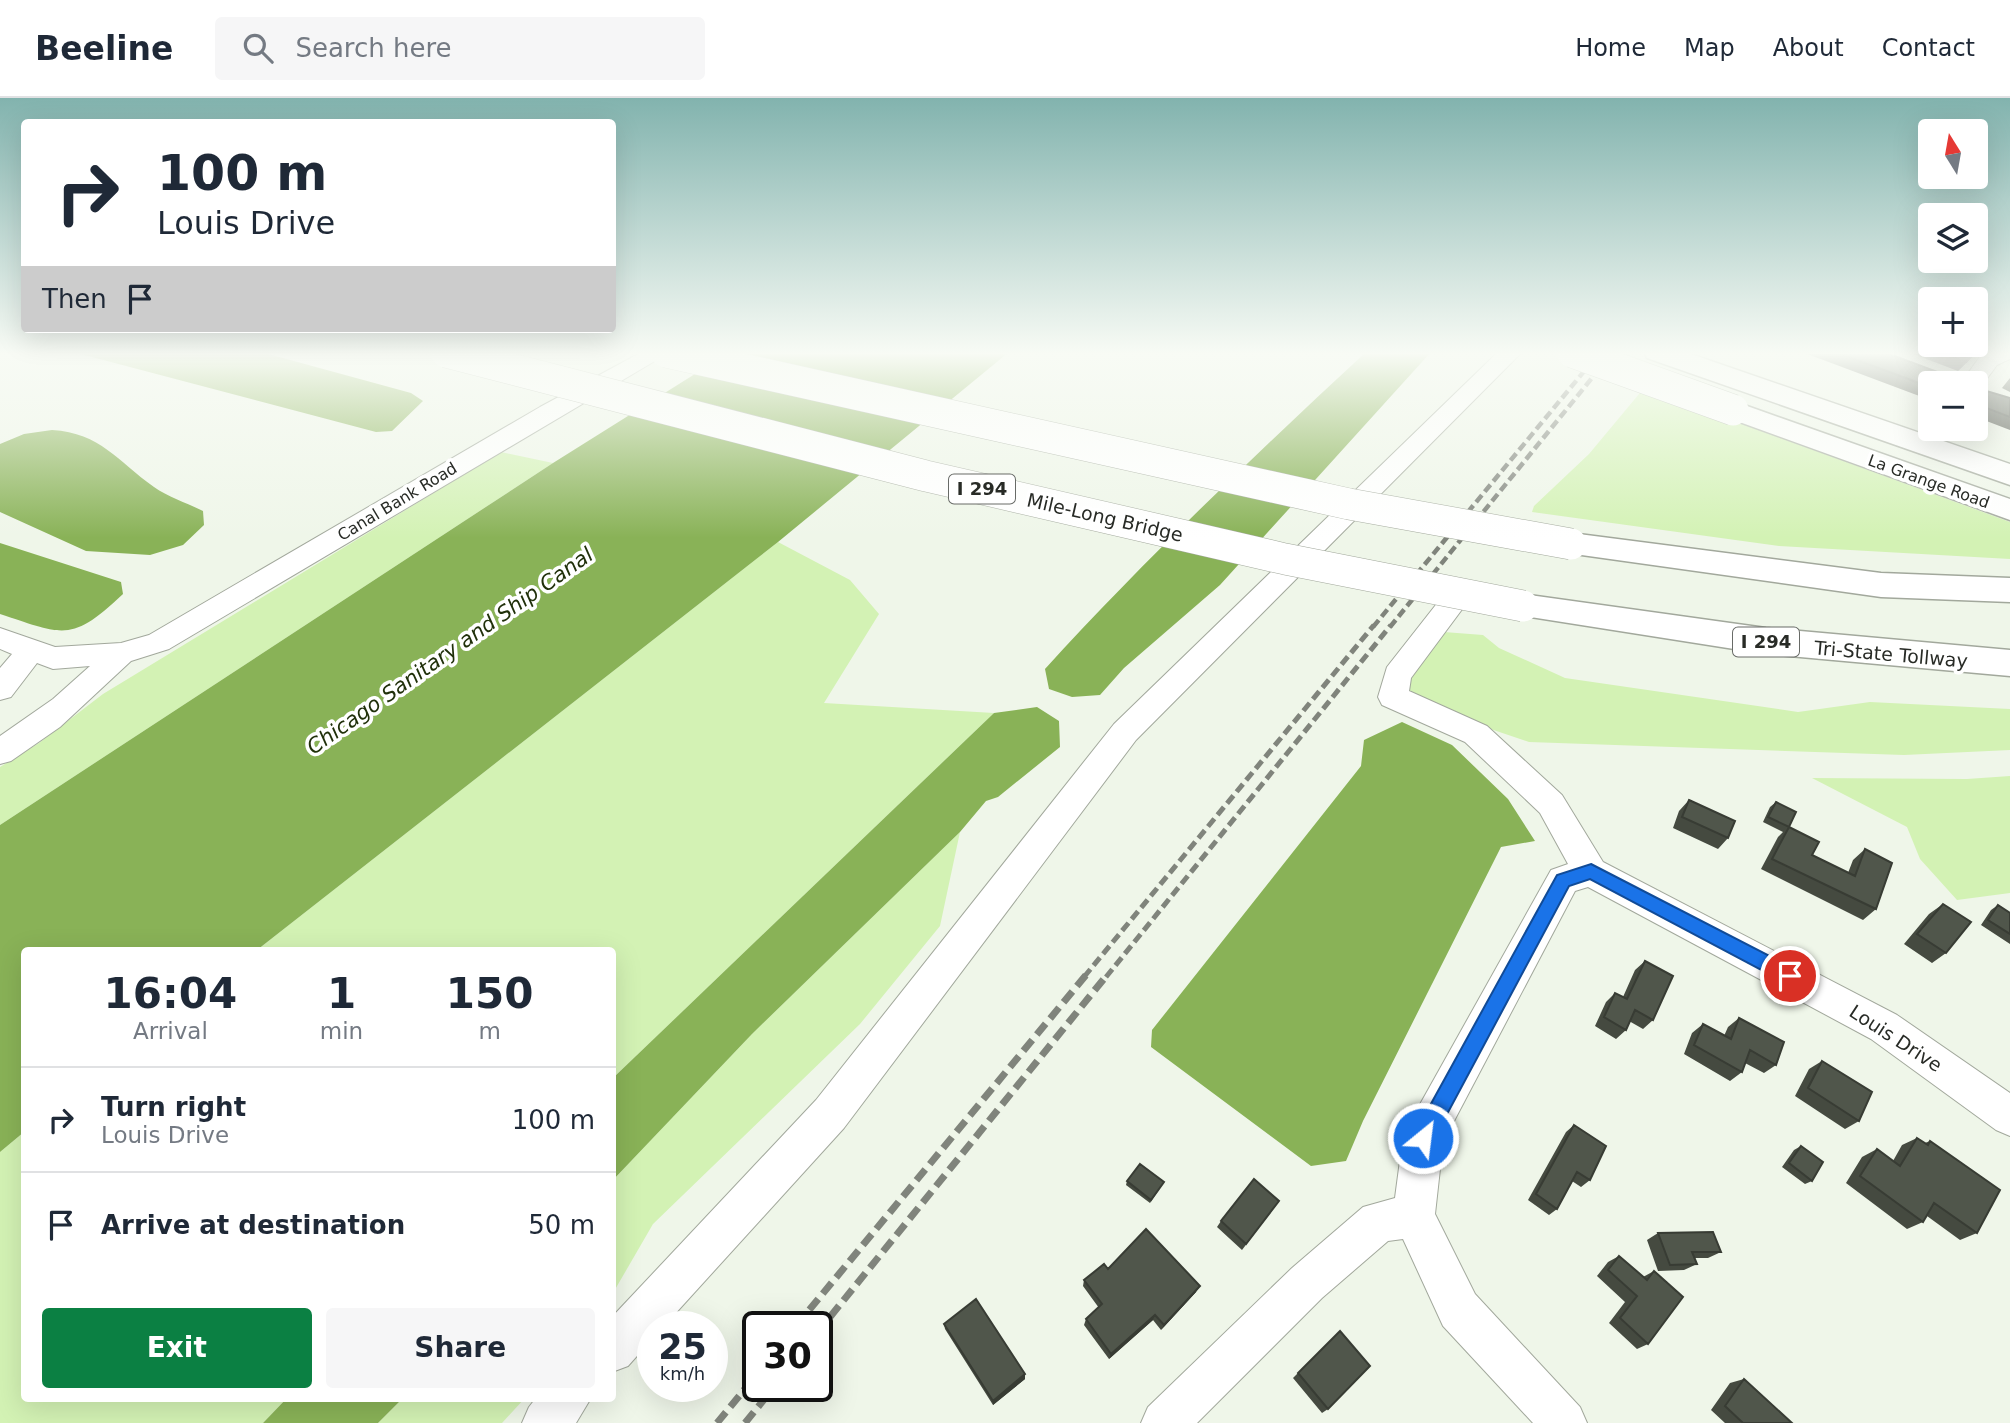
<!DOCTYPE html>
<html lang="en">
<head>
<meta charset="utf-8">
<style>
  body { margin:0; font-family:"DejaVu Sans",sans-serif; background:#f6f6f7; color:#1f2937; height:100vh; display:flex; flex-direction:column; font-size:26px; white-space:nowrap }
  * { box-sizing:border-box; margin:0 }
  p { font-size:23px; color:#747a83 }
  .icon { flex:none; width:38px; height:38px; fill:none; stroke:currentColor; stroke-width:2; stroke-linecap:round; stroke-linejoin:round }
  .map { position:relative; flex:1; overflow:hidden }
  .drawer { position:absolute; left:21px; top:849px; width:595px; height:455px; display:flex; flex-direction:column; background:#fff; border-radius:7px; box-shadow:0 7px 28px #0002 }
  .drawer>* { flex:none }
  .hud { position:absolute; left:21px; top:21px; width:595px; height:214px; border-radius:7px; box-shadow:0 7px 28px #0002; background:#fff; color:#1f2937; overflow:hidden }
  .needle { width:46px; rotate:349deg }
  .controls { position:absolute; left:1918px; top:21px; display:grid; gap:14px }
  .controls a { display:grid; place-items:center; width:70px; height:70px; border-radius:7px; background:#fff; box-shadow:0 7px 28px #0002; font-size:35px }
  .speed { position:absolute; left:637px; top:1213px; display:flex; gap:14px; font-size:35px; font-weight:700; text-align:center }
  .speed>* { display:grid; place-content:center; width:91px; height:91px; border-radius:50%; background:#fff; box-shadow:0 7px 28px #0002; line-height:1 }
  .speed small { font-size:18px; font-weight:400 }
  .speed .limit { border:4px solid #111; border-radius:10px; background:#fff; color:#111 }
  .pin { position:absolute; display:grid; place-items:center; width:60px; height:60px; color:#fff; margin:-30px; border:4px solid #fff; border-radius:50%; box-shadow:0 2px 7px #0007 }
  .me { position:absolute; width:77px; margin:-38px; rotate:29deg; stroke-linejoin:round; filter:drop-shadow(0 0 5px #0008) }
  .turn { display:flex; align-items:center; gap:24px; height:147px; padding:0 21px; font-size:32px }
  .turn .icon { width:91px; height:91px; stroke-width:2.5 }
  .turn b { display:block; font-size:49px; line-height:60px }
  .then { display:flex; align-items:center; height:66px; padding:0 21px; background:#0003; gap:14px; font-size:26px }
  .eta { display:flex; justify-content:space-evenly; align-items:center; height:119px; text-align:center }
  .eta b { font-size:42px; font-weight:600; line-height:49px }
  .action { display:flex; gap:14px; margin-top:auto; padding:14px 21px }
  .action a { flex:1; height:80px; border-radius:7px; background:#0b8043; color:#fff; font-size:28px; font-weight:600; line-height:80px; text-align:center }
  .action a+a { background:#f6f6f7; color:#1f2937 }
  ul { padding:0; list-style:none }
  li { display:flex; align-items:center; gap:21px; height:105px; padding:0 21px; border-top:2px solid #e0e1e3 }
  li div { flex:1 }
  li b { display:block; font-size:26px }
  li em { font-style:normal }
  header { display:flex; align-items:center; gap:42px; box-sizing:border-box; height:98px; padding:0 35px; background:#fff; border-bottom:2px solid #e0e1e3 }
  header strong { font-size:33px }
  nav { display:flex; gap:38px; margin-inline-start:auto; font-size:24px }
  .search { width:490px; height:63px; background:#f6f6f7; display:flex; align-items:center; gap:18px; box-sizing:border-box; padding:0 24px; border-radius:7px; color:#747a83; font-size:26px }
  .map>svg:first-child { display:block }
</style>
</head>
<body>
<header>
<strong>Beeline</strong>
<div class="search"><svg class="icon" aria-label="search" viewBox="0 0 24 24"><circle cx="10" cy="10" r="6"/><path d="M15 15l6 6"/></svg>Search here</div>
<nav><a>Home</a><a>Map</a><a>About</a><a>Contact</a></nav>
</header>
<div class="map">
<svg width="2010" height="1325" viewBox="0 0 2010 1325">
  <rect width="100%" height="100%" fill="#eff6e9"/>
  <path fill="#d3f2b4" d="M1644,290l366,134v37l-231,-13 -247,-34 2,-6 55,-52z
    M501,354l52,11 -553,362v-58l39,-24 64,-49z
    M778,444l72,38 29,34 -55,89 170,10 -381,365 -1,-128h-355z
    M1444,534l39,3 16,13 66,30 233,34 72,-10 140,7v41l-106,5 -375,-13 -124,-42 -1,-25z
    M2010,678v117l-53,7 -37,-41 -13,-32 -95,-49 155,1z
    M960,734l-20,94 -80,98 -207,200 -40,69v-113l139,-146z
    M24,1034v266h263l-24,25h-263v-271z
    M403,1300h122l-23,25h-124z"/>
  <path fill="#89b257" d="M73,254h188l150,41 12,8 -31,30 -16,1z
    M730,254h279l-231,190 -521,408h-233v182l-24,20v-327l553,-362z
    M1366,254h65l-211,233 -96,83 -24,27 -28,2 -23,-8 -4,-20c101,-111 210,-214 321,-317z
    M52,332c49,3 65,31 102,57 14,10 33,16 49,24l1,14 -21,20 -33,10 -64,-4 -86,-39v-68l24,-10z
    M0,445l121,39 2,12c-52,49 -59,41 -123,20z
    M1037,609l22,14 1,26 -62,50 -12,4 -26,31 -208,202 -139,146v-102l381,-365z
    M1402,624l50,23 56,54 27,42 -34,6 -138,274 -17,40 -35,5 -160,-119 1,-17 209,-264 3,-26z
    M287,1300h116l-25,25h-115z"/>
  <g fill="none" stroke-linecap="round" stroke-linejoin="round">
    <g stroke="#a2a89c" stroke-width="2">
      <path id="minor" d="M642,254h28l-501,297 -38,12 -71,66 -49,34 -11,3v-28l53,-37 37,-33 -37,3 -16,-6 -26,34 -11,3v-32l12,-14 -12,-5v-21l55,19 66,-4 28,-8 391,-228z
        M1498,254h24l-386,388 -292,388 -180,198h-11v12l-25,28 -16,6v-55l204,-217 298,-376z
        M1987,254h23v7l-13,6 -17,23 -4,1v-6h-15l20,-28z
        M1452,496l10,3 4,7 -55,74 -2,13 78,35 75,69 41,67 294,153 113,78v43l-14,-6 -125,-91 -283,-152 -13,4 -132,251 -8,72 40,80 105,113 7,16h-54l-90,-97 -40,-87 -15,2 -66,57 -125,125h-56l7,-16 144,-139 71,-61 32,-9 8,-60 6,-14 142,-254 17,-6 -28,-51 -75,-71 -83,-37 -4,-8 9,-30 55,-70z
        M536,1300h55l-15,25h-54l7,-16z"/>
    </g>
    <g stroke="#a2a89c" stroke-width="3">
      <path id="highway" d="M1644,254h41l325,112v21l-363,-127z
        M1733,303l277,98v21l-287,-104 -4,-6 4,-6z
        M1571,435l310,40 129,5v24l-129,-5 -321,-45 -5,-8 5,-8z
        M1523,496l243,34 244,22v26l-244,-22 -255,-40 -5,-8 5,-8z"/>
    </g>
    <use href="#minor" fill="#fff" fill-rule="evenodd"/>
    <use href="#highway" fill="#fff" fill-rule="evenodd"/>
    <path stroke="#80847c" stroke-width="4.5" stroke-dasharray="9 4.5" stroke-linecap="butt" d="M1373,529l227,-275
      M1390,529l223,-275"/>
    <path stroke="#80847c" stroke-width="5" stroke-dasharray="10 5" stroke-linecap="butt" d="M1084,879l290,-352
      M1106,879l285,-352"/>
    <path stroke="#80847c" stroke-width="7" stroke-dasharray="14 7" stroke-linecap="butt" d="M796,1228l290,-351
      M817,1235l290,-358
      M717,1325l41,-50
      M745,1325l30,-37"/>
    <g stroke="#a2a89c" stroke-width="32" stroke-linecap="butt">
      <path id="highway-bridge" d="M446,254l480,124 359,83 238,47
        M666,254l683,152 222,40
        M1572,254l161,58"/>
    </g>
    <use href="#highway-bridge" stroke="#fff" stroke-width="31"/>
  </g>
  <path fill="#454a40" d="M1802,254h82l64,24h12l21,8 2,6 27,8v32l-34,-13v-34h-46v17z
    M1908,254h69l-19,19z
    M2010,280v14l-8,-4z
    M1689,702l39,38 -10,11 -45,-21 6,-17z
    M1776,704l13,25 23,28 36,18 5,-13 12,-11 11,60 -13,11 -102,-51 17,-32 5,-5 -20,-10 7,-15z
    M1943,806l3,49 -14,10 -28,-19 25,-30z
    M1998,807l12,8v31l-29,-19 10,-15z
    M1645,863l8,59 -10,9 -14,-8 -3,9 -10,9 -21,-13 11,-24 9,-9 8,4 12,-27z
    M1739,920l37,47 -12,8 -19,-10 -3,9 -12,9 -46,-27 8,-21 11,-9 21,12 4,-9z
    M1822,963l37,60 -14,8 -50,-33 14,-27z
    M1574,1027l16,55 -9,7 -9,-6 -15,28 -8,6 -21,-15 38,-68z
    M1917,1040l8,5 5,-2 47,92 -17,7 -33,-24 -4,6 -16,7 -61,-46 16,-26 15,-8 16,12 9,-16z
    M1801,1048l11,35 -7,3 -23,-17 12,-17z
    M1127,1083l37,1 -14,21 -24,-18z
    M1279,1103l-37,49 -25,-23 4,-6z
    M1658,1135l63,19 -13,6h-13l2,6 -13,6 -26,1 -11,-31z
    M1619,1158l24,21 11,-6 -6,73 -11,5 -28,-26 16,-21 -28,-26 11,-14z
    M1108,1171l88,23 -35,38 -8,-10 -44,39 -25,-34 2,-6 13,-11 -16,-22 1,-6z
    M944,1226l81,55 -32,26 -48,-76z
    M1340,1233l-12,78 -6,4 -29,-35z
    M1744,1281l48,44h-67l-14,-13 19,-27z"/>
  <path fill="#383c34" d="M1975,254h2l-19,19 8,-9z
    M1200,1188l-4,6 -35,38 3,-5z
    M1155,1217l-2,5 -44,39 2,-5z
    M1025,1276v5l-32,26v-4z"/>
  <path fill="#50564b" stroke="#383c34" stroke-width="2" d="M1835,254h49l64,24h12l21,8 2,6 27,8v19l-34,-13v-21h-46v4z
    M1941,254h34l-9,10z
    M1689,702l46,21 -7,17 -46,-21z
    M1776,704l20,10 -7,15 -21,-10z
    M1789,729l30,15 -7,13 43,21 10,-27 27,14 -16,46 -104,-50z
    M1943,806l28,18 -25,31 -29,-19z
    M1998,807l12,8v21l-22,-14z
    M1645,863l28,15 -20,44 -18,-10 -9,20 -22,-13 11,-24 12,6z
    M1739,920l45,24 -8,23 -26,-15 -8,22 -48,-27 9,-21 28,15z
    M1822,963l50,31 -13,29 -51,-33z
    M1574,1027l32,21 -16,34 -13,-8 -20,37 -21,-15z
    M1917,1040l11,7 2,-4 70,49 -23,43 -43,-30 -11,19 -63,-46 17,-27 23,17z
    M1801,1048l22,16 -11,19 -23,-18z
    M1140,1066l24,18 -13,18 -24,-19z
    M1254,1081l25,22 -33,43 -25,-23z
    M1146,1131l54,57 -36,39 -9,-10 -44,39 -25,-35 16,-15 -18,-24 20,-16 4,5z
    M1713,1134l8,20h-29l5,12 -27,1 -12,-32z
    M1619,1158l28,24 7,-9 29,26 -35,47 -28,-26 17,-22 -29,-26z
    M976,1201l49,75 -32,27 -49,-77z
    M1340,1233l30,35 -42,43 -30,-36z
    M1744,1281l48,44h-49l-18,-17z"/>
  <linearGradient id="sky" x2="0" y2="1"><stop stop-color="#82b3ae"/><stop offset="0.58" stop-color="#f8fbf5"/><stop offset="1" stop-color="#f8fbf5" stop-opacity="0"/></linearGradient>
  <rect width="2010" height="440" fill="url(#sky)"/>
  <path fill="#1a73e8" stroke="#114b97" stroke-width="2" d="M1591,766l206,106 2,6 -2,6 -7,3 -6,-3 -194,-103 -21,7 -139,260 -7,2 -7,-2 -3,-8 3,-7 141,-256z"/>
  <g text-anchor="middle" stroke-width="7" stroke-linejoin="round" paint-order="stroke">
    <g font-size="16" fill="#282b26" stroke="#fff">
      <text transform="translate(1929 383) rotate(20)" y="6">La Grange Road</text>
      <text transform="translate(397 403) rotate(-31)" y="6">Canal Bank Road</text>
    </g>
    <g fill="#fff" stroke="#686b67" stroke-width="2">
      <rect x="949" y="376.5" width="66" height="29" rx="5"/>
      <rect x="1733" y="529.5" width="66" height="29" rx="5"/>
    </g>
    <g font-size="18" font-weight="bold" fill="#282b26">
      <text x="982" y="397">I 294</text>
      <text x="1766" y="550">I 294</text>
    </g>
    <g font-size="19" fill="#282b26" stroke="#fff">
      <text transform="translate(1105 419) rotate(13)" y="7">Mile-Long Bridge</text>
      <text transform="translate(1891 556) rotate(5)" y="7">Tri-State Tollway</text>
      <text transform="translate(1896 940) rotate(33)" y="7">Louis Drive</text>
    </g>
    <g font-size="21" font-style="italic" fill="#20300a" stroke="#fff">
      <text transform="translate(450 553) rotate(-35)" y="7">Chicago Sanitary and Ship Canal</text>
    </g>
  </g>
</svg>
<div class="controls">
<a><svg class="needle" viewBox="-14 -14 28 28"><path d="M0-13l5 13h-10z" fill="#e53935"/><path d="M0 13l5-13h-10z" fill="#747a83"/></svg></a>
<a><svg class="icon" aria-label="layers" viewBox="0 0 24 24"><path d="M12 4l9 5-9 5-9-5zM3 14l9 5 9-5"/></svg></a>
<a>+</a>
<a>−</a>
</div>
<div class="speed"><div>25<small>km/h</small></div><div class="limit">30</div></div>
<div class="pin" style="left:1790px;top:878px;background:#d93025"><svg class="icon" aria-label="arrive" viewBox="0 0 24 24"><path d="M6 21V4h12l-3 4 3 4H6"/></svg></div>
<svg class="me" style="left:1423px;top:1040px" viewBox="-20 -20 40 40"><circle r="17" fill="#1a73e8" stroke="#fff" stroke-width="3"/><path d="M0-11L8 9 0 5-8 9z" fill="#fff"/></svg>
<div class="hud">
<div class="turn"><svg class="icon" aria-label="right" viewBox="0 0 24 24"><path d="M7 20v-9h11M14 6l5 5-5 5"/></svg><div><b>100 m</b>Louis Drive</div></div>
<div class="then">Then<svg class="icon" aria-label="arrive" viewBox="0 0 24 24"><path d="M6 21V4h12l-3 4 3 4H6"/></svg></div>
</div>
<section class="drawer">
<div class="eta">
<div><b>16:04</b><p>Arrival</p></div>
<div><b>1</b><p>min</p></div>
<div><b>150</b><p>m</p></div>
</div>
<ul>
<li><svg class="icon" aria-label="right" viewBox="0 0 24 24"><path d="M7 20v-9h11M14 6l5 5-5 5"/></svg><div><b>Turn right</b><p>Louis Drive</p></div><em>100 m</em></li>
<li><svg class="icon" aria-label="arrive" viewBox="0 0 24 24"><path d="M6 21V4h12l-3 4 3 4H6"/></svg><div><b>Arrive at destination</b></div><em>50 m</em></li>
</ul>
<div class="action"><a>Exit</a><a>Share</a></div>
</section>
</div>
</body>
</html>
